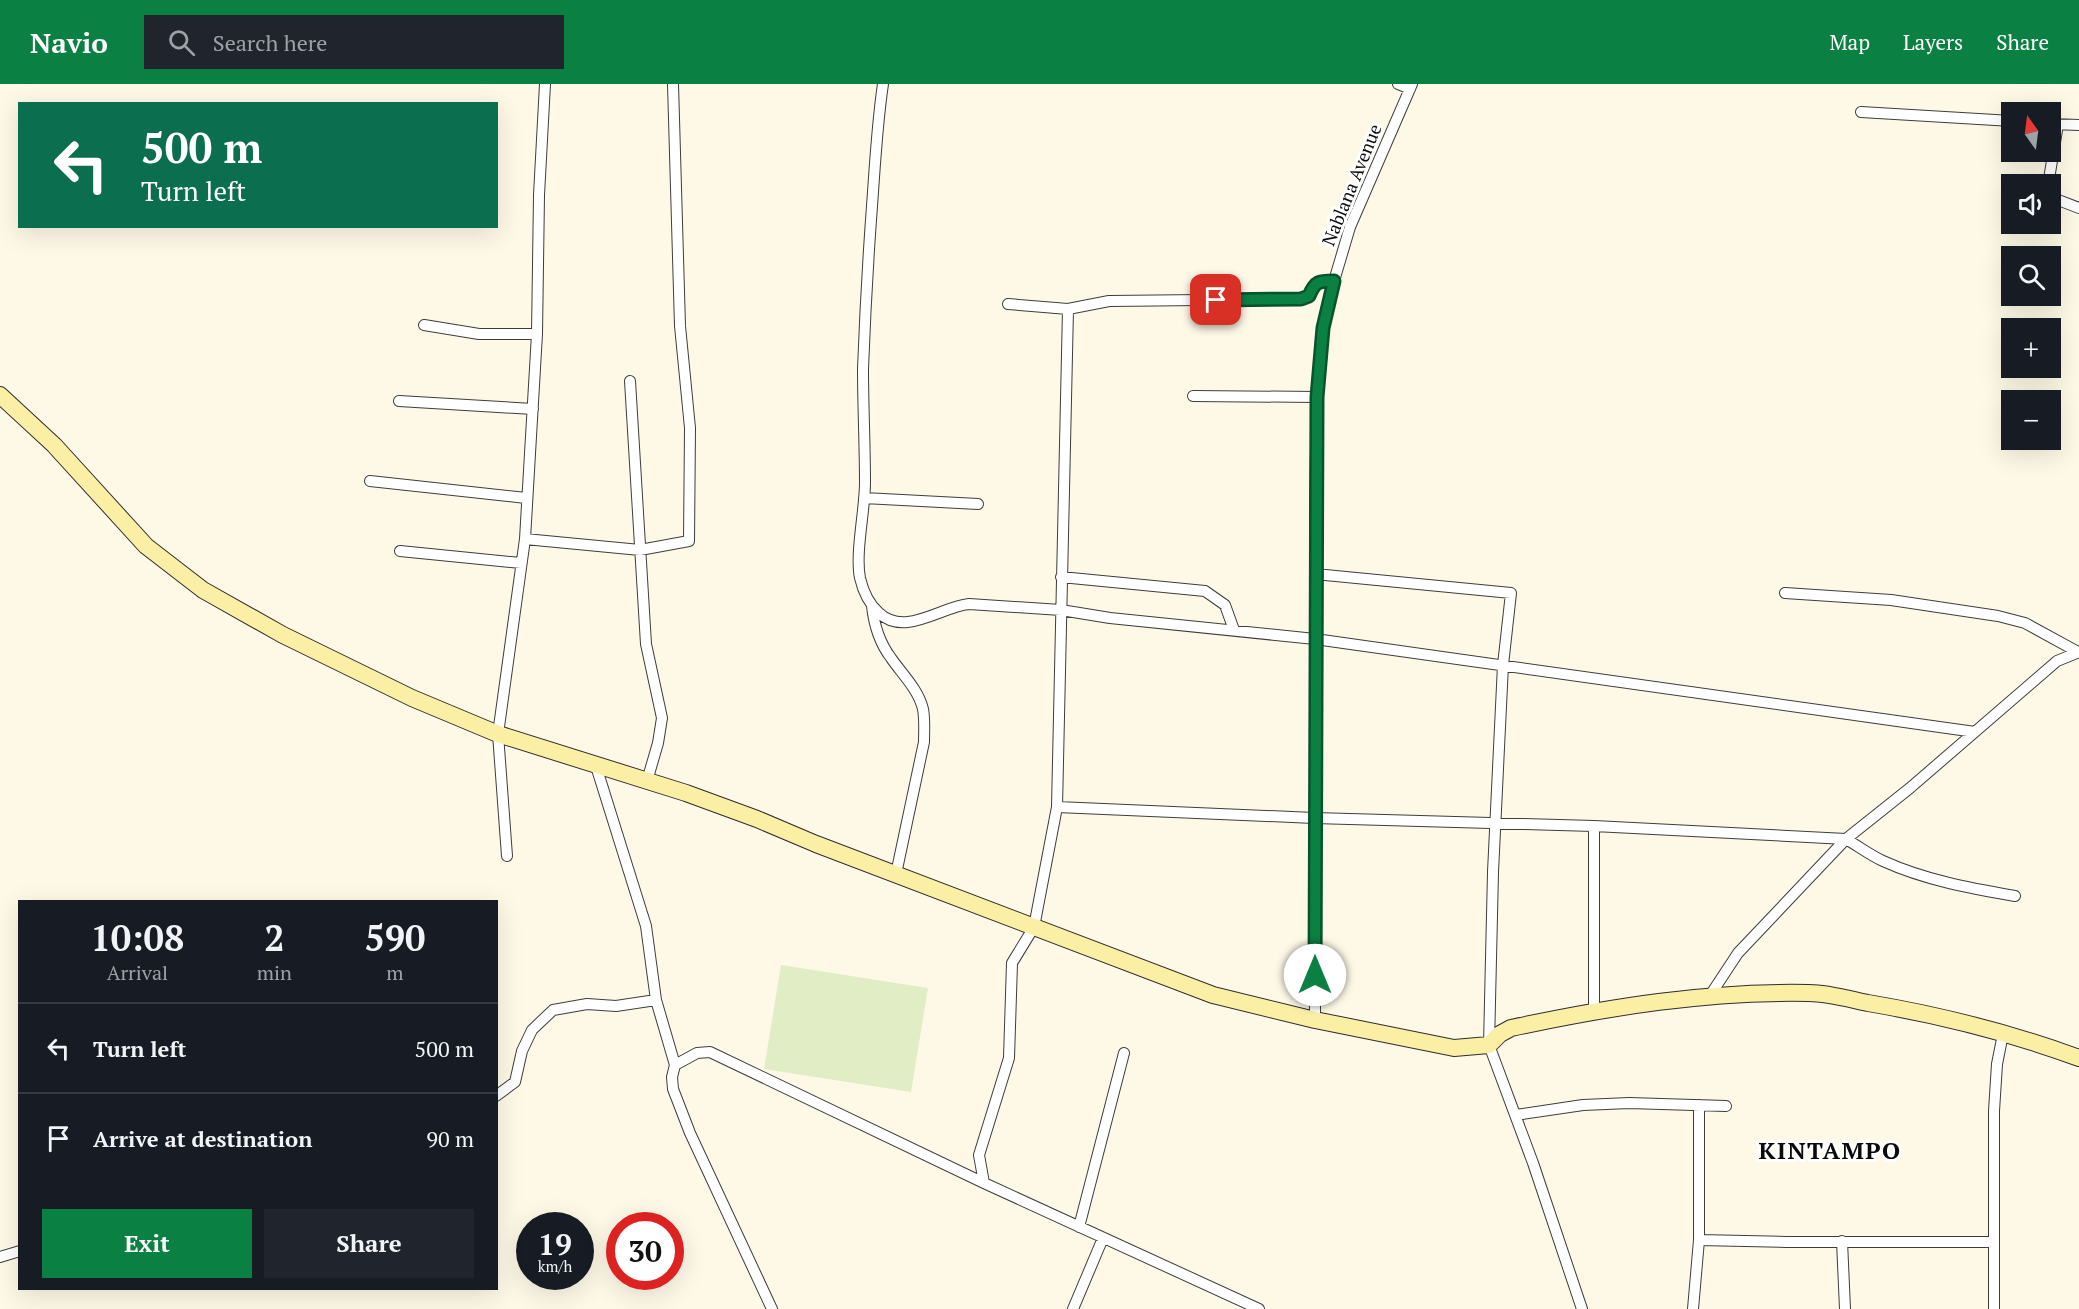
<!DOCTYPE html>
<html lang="en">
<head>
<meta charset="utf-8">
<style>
  body { margin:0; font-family:"PT Serif",serif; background:#20242c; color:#f1f3f6; height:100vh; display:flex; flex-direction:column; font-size:22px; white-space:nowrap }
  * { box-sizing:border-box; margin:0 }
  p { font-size:20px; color:#9ea1a6 }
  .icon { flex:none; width:33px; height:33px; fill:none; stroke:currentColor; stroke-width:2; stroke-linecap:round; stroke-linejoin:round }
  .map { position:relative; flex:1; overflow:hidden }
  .details { position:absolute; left:18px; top:816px; width:480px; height:390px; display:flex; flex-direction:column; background:#171b24; border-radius:0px; box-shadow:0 6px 24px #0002 }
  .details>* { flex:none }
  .guide { position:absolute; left:18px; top:18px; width:480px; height:126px; border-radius:0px; box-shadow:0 6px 24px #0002; background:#0b6e4f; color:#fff; overflow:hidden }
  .needle { width:39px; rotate:346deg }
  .controls { position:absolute; left:2001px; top:18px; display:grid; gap:12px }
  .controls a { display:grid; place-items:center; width:60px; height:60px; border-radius:0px; background:#171b24; box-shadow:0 6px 24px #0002; font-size:30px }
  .speed { position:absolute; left:516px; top:1128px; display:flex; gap:12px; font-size:30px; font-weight:700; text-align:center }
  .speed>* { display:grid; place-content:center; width:78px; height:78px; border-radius:50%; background:#171b24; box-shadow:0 6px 24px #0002; line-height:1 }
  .speed small { font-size:15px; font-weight:400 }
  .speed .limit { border:9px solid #d22; background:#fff; color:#111 }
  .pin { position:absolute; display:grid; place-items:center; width:51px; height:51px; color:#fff; margin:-26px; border-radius:12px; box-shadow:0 3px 9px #0006 }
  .me { position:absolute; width:66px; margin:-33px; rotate:0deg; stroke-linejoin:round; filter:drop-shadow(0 0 4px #0008) }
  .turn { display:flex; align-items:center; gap:21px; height:126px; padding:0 24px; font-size:27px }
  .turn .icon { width:78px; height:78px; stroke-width:2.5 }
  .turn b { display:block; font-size:42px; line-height:51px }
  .eta { display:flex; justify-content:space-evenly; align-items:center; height:102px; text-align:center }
  .eta b { font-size:36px; font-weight:700; line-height:42px }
  .primary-button { display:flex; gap:12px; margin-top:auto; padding:12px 24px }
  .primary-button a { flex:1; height:69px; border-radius:0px; background:#0b8043; color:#fff; font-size:24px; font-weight:700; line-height:69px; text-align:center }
  .primary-button a+a { background:#20242c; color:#f1f3f6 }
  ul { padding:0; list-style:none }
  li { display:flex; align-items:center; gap:18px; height:90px; padding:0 24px; border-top:2px solid #363941 }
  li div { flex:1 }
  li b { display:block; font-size:22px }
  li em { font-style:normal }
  header { display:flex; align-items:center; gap:36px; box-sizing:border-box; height:84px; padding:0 30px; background:#0b8043; color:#fff }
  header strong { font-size:28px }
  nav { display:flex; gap:33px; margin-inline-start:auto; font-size:21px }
  .search { width:420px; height:54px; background:#20242c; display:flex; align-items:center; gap:15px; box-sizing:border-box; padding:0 21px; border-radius:0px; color:#9ea1a6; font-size:22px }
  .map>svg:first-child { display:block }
</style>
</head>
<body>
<header>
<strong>Navio</strong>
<div class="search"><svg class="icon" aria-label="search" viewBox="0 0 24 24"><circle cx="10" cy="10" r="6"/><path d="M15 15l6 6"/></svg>Search here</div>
<nav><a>Map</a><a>Layers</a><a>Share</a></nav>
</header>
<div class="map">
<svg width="2079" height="1225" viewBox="0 0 2079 1225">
  <rect width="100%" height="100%" fill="#fef9e7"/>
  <path fill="#e1edc5" d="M781,881l147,23 -17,104 -147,-23z"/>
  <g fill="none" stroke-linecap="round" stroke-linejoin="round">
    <g stroke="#3d3d3d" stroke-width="12">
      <path id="street" d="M883,0c-6,40 -8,81 -11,122 -4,54 -7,109 -9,163 0,38 2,76 2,114 0,27 -10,70 -5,95 3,13 9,26 19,35 26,24 61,-6 90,-9l92,6 49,8 205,21 660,93
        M1398,0l12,5
        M1861,28l151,9
        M2052,40l27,1
        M2050,100l-1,-5 9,-55
        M2050,101l3,13 26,10
        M1008,220l60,5
        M424,241l55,9h58
        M630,297l16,263 16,74 -4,25 -11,38
        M1193,312l124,1
        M399,317l134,8
        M370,397l156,17
        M864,414l114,6
        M525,455l115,11 49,-9 1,-113 -10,-102 -7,-242
        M400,467l121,12
        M1315,490l196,19 -8,72 -10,207 -4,173 44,118 49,146
        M1061,493l144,14 20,14 9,25
        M1785,509l106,7 107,16 27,7 53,29
        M872,522c2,19 7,36 19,52 11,16 27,31 32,51 2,11 1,22 1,33l-28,132
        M596,682l50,160 10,74 19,65 22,-12 13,-1 274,131 275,126
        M1057,723l257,11 280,8 252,13c12,7 24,16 37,22 42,19 86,27 132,35
        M507,772l-9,-122 27,-195 12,-205 2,-139 6,-111
        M1709,913l29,-44 108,-114 64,-51 147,-127 22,-9
        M1594,926v-184
        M1315,936v-516l2,-107 6,-69 11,-47 16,-54 62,-143
        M675,981l-3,12 1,12 17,44 82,176
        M496,1012l19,-14 7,-31 10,-21 21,-20 34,-6 29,2 40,-6
        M1516,1031l67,-10 46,-2 97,3
        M984,1099l-5,-28 30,-97 3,-95 22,-36 23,-120 11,-498 41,-8 192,-2 8,-3c6,-16 9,-15 25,-15
        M1079,1143l45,-174
        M1699,1156l87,2h208
        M1842,1157l3,68
        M0,1173l20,-6
        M1073,1225l30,-71
        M1693,1225l6,-69v-135
        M1994,1225v-198l3,-47 6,-30"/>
    </g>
    <g stroke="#2c2c2c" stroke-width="18">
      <path id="secondary" d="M0,311l54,50 92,101 57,44 80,45 129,63 86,36 188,59 71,26 59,25 397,151 102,25 139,28 35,-3 11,-11 11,-6c98,-21 197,-37 298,-35 19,0 40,6 59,10 71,12 143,30 211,55"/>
    </g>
    <use href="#street" stroke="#fff" stroke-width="10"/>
    <use href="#secondary" stroke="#fbeea5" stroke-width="16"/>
  </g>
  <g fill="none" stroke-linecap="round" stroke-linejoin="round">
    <g stroke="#07532c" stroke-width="15">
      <path id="route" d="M1216,216l85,-1 8,-3c6,-15 10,-15 25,-15l-11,47 -6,69 -2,578"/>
    </g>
    <use href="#route" stroke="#0b8043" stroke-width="10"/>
  </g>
  <g text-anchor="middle" stroke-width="6" stroke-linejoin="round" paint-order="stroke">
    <g font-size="18" fill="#0a0a0a" stroke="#fff">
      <text transform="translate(1352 101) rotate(-68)" y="6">Nablana Avenue</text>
    </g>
    <g font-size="24" font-weight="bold" letter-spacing="1.5" fill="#0a0a0a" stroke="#fff">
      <text x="1830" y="1075">KINTAMPO</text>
    </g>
  </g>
</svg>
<div class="controls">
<a><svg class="needle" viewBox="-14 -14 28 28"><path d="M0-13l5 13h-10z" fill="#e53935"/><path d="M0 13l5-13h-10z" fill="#9ea1a6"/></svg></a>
<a><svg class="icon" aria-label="sound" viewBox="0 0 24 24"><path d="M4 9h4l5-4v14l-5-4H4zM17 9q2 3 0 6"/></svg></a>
<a><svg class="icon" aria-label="search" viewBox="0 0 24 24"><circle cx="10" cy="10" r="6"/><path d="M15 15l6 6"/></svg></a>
<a>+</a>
<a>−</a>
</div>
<div class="speed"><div>19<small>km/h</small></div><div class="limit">30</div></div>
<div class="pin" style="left:1216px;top:216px;background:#d93025"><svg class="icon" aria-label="arrive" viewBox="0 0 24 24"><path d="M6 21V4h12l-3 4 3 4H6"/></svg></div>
<svg class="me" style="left:1315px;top:891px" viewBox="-20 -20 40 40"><circle r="19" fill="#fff"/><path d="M0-13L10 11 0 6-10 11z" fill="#0b8043"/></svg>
<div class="guide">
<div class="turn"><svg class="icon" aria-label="left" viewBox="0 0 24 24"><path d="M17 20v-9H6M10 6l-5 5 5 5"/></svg><div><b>500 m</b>Turn left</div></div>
</div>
<section class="details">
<div class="eta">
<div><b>10:08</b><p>Arrival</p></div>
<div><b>2</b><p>min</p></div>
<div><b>590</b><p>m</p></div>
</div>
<ul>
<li><svg class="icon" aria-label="left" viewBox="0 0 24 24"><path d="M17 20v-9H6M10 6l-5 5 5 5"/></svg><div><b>Turn left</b></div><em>500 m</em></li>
<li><svg class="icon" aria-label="arrive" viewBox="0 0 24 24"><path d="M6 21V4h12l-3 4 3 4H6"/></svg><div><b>Arrive at destination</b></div><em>90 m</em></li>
</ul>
<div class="primary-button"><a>Exit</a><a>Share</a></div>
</section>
</div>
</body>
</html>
